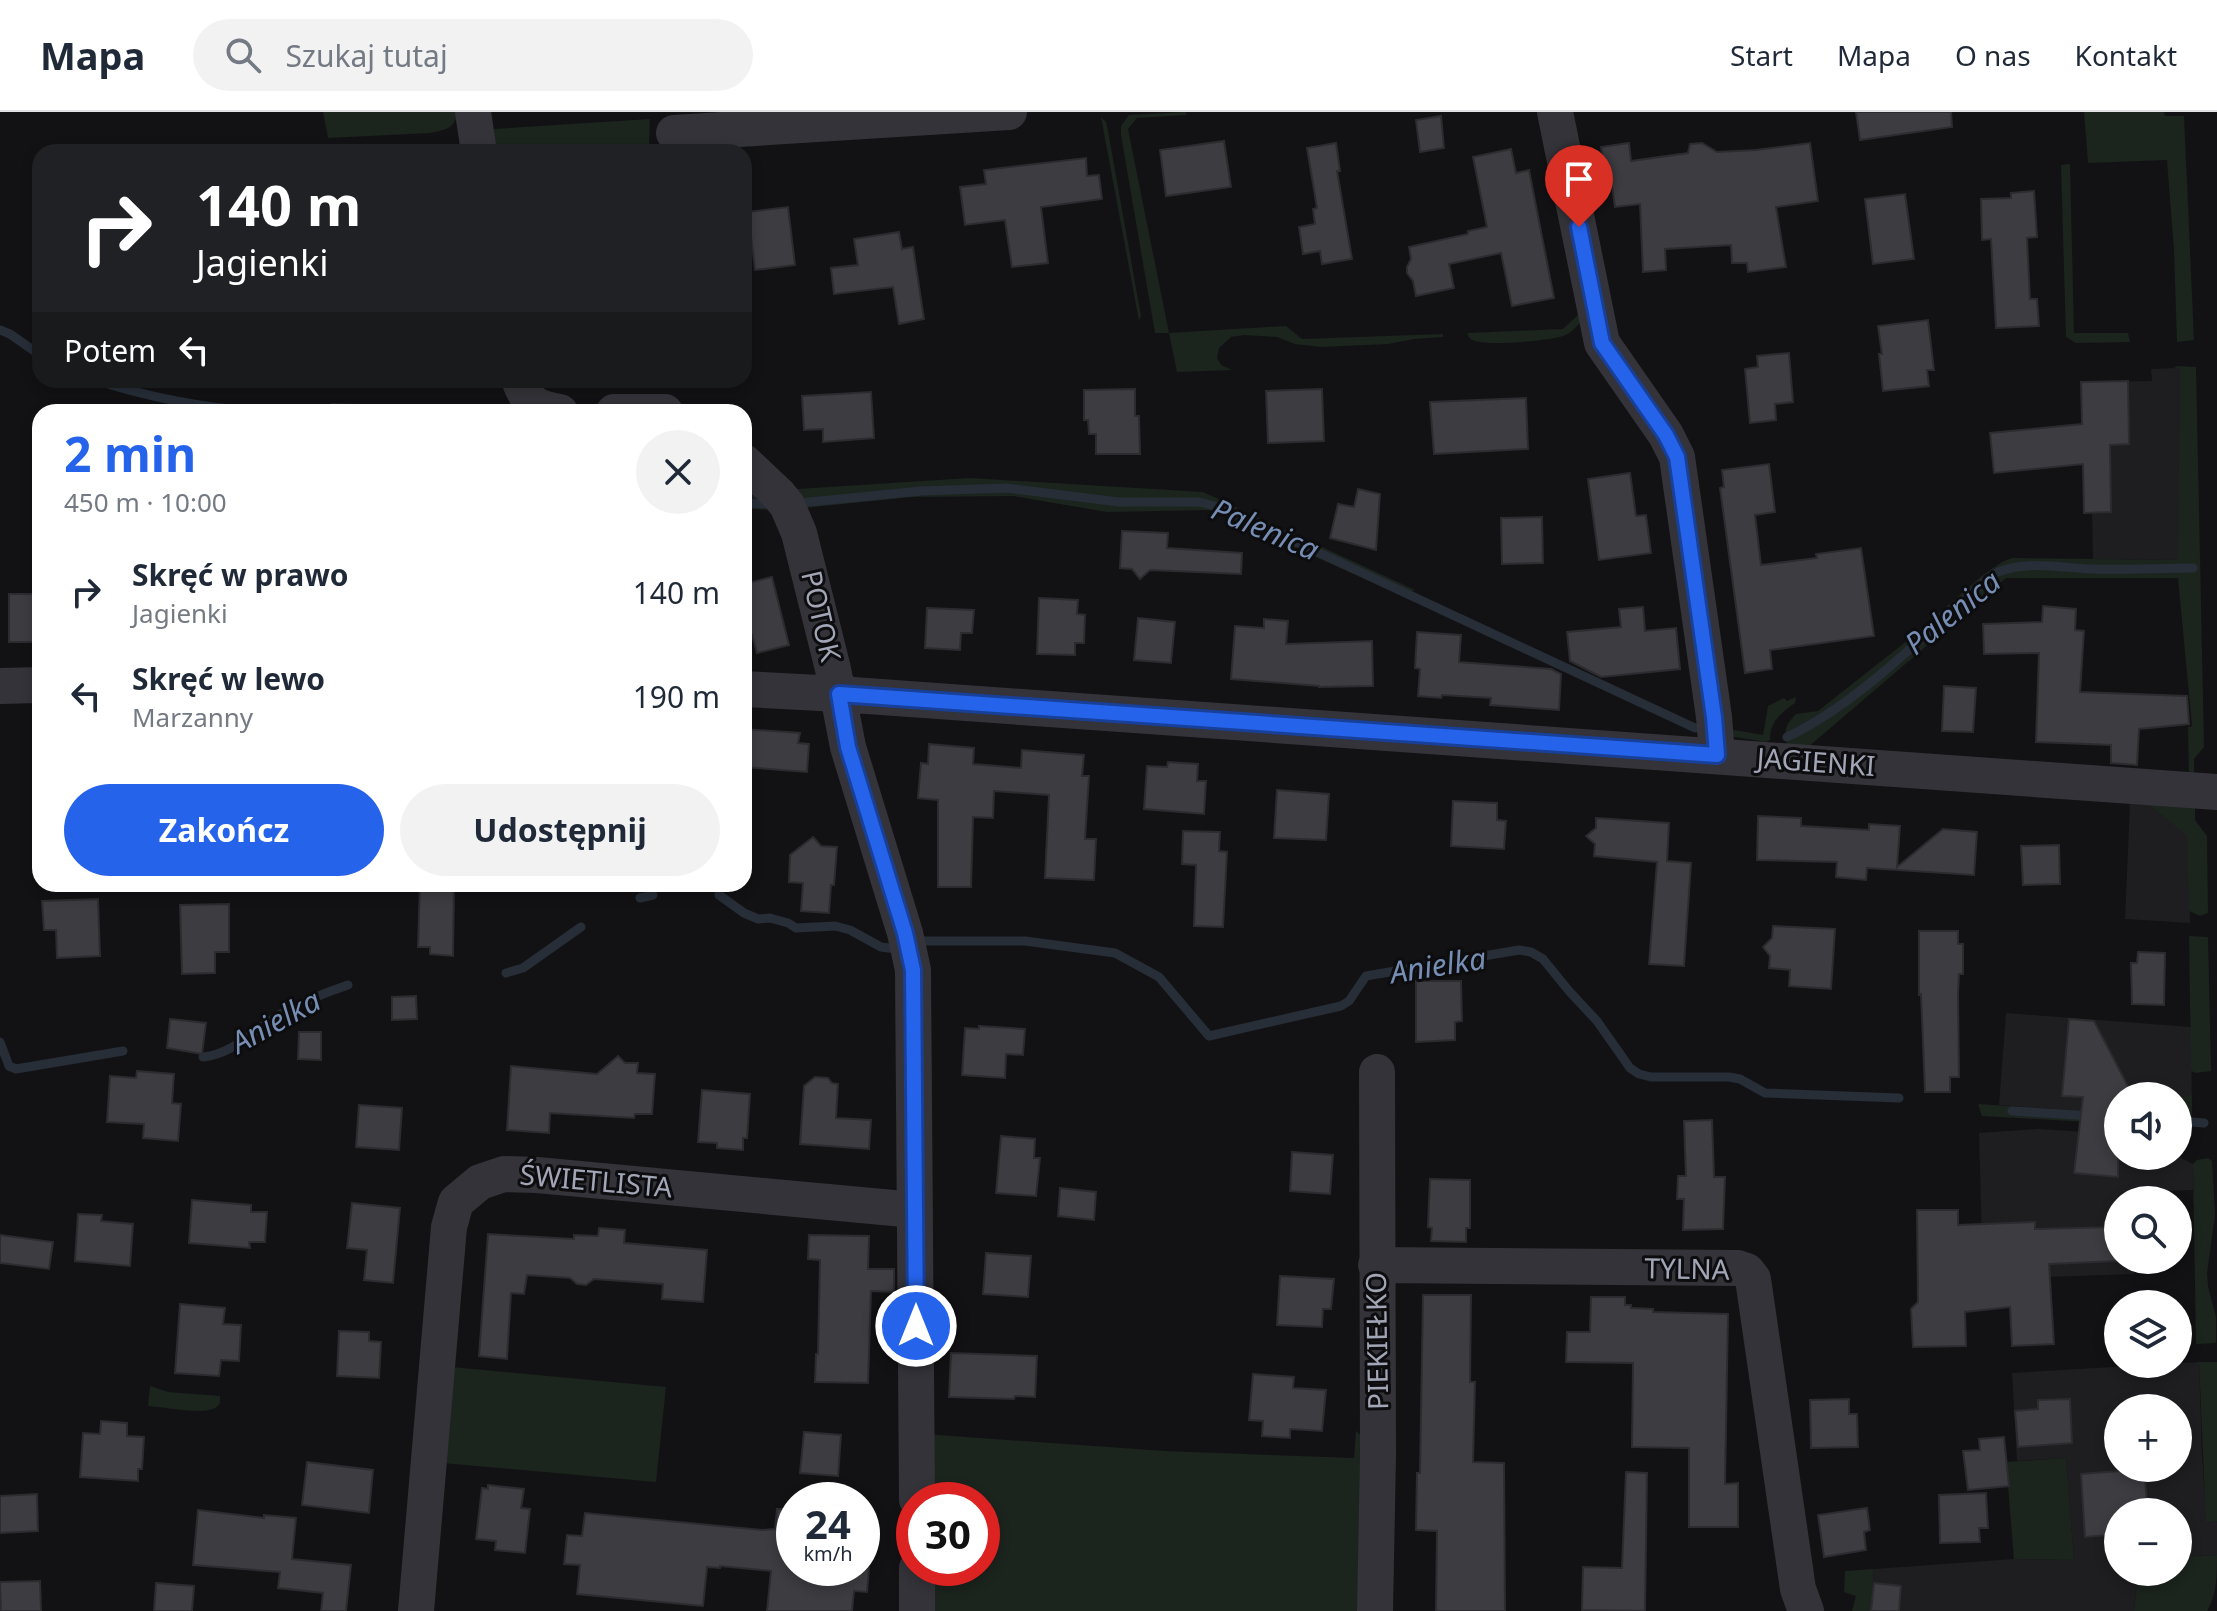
<!DOCTYPE html>
<html lang="pl">
<head>
<meta charset="utf-8">
<style>
  body { margin:0; font-family:"Noto Sans",sans-serif; background:#f2f2f3; color:#1f2937; height:100vh; display:flex; flex-direction:column; font-size:30px; white-space:nowrap }
  * { box-sizing:border-box; margin:0 }
  p { font-size:26px; color:#747a83 }
  .icon { flex:none; width:44px; height:44px; fill:none; stroke:currentColor; stroke-width:2; stroke-linecap:round; stroke-linejoin:round }
  .map { position:relative; flex:1; overflow:hidden }
  .drawer { position:absolute; left:32px; top:292px; width:720px; height:488px; display:flex; flex-direction:column; background:#fff; border-radius:24px; box-shadow:0 4px 12px #0003 }
  .drawer>* { flex:none }
  .guide { position:absolute; left:32px; top:32px; width:720px; height:244px; border-radius:24px; box-shadow:0 4px 12px #0003; background:#202124; color:#fff; overflow:hidden }
  .fabs { position:absolute; left:2104px; top:970px; display:grid; gap:16px }
  .fabs a { display:grid; place-items:center; width:88px; height:88px; border-radius:50%; background:#fff; box-shadow:0 4px 12px #0003; font-size:40px }
  .speed { position:absolute; left:776px; top:1370px; display:flex; gap:16px; font-size:40px; font-weight:700; text-align:center }
  .speed>* { display:grid; place-content:center; width:104px; height:104px; border-radius:50%; background:#fff; box-shadow:0 4px 12px #0003; line-height:1 }
  .speed small { font-size:20px; font-weight:400 }
  .speed .limit { border:12px solid #d22; background:#fff; color:#111 }
  .pin { position:absolute; display:grid; place-items:center; width:68px; height:68px; color:#fff; margin:-82px -34px; border-radius:50% 50% 50% 0; rotate:-45deg; box-shadow:0 0 8px #0007 }
  .pin .icon { rotate:45deg }
  .me { position:absolute; width:88px; margin:-44px; rotate:0deg; stroke-linejoin:round; filter:drop-shadow(0 0 6px #0008) }
  .turn { display:flex; align-items:center; gap:28px; height:168px; padding:0 32px; font-size:36px }
  .turn .icon { width:104px; height:104px; stroke-width:2.5 }
  .turn b { display:block; font-size:56px; line-height:68px }
  .then { display:flex; align-items:center; height:76px; padding:0 32px; background:#0003; gap:16px; font-size:30px }
  .round { display:grid; place-items:center; flex:none; width:84px; height:84px; border-radius:42px; background:#f2f2f3 }
  .summary { display:flex; align-items:center; justify-content:space-between; height:136px; padding:0 32px }
  h1 { font-size:48px; font-weight:700; line-height:60px; color:#2563eb }
  .primary-button { display:flex; gap:16px; margin-top:auto; padding:16px 32px }
  .primary-button a { flex:1; height:92px; border-radius:48px; background:#2563eb; color:#fff; font-size:32px; font-weight:700; line-height:92px; text-align:center }
  .primary-button a+a { background:#f2f2f3; color:#1f2937 }
  ul { padding:0; list-style:none }
  li { display:flex; align-items:center; gap:24px; height:104px; padding:0 32px }
  li div { flex:1 }
  li b { display:block; font-size:30px }
  li em { font-style:normal }
  header { display:flex; align-items:center; gap:48px; box-sizing:border-box; height:112px; padding:0 40px; background:#fff; border-bottom:2px solid #e0e1e3 }
  header strong { font-size:38px }
  nav { display:flex; gap:44px; margin-inline-start:auto; font-size:28px }
  .search { width:560px; height:72px; background:#f2f2f3; display:flex; align-items:center; gap:20px; box-sizing:border-box; padding:0 28px; border-radius:44px; color:#747a83; font-size:30px }
  .map>svg:first-child { display:block }
</style>
</head>
<body>
<header>
<strong>Mapa</strong>
<div class="search"><svg class="icon" aria-label="search" viewBox="0 0 24 24"><circle cx="10" cy="10" r="6"/><path d="M15 15l6 6"/></svg>Szukaj tutaj</div>
<nav><a>Start</a><a>Mapa</a><a>O nas</a><a>Kontakt</a></nav>
</header>
<div class="map">
<svg width="2217" height="1499" viewBox="0 0 2217 1499">
  <rect width="100%" height="100%" fill="#121214"/>
  <path fill="#1e1e21" fill-rule="evenodd" d="M2180,256l-1,192 -86,-1 -1,-46h-8l-3,-131 71,-1 -1,-12z
    M2130,691l19,2 39,31 2,87 -65,-4z
    M2006,901l185,14 1,92 -14,-1v-22h-60v18l-119,-9z
    M2039,1017l63,4 16,23h60l15,8v26l-62,2v8h-13v60h15l1,14 -151,5 -4,-146z
    M2199,1250l3,94 5,67 10,-2v34l-39,2v-45h-60v60h20l-4,39h-263l3,-42 140,-10 60,1 -8,-102 -49,3 -5,-88zM2118,1296h60v60h-60z"/>
  <path fill="#1c241e" d="M323,0h134c-1,17 -13,18 -27,21l-102,5z
    M1185,0l2,3 -50,3 -9,11 41,204 117,-7 16,13 141,-5v3l-29,2 -26,5 -66,3 -27,-3 -18,-7 -33,-2 -13,2 -12,11 -2,10 4,7 11,5 -55,2 -8,-39h-14l-34,-198v-9l8,-11z
    M2084,0h80l1,4h19l10,224 -17,2 -3,-92 -7,-90 -79,3z
    M1101,5l5,5 2,9 33,185 -2,5z
    M650,7l-1,27 -100,6h-61l6,-23z
    M2070,52l4,169h54l2,9 -54,1 -10,-6 -5,-172z
    M1579,202l3,6c-5,7 -11,13 -19,16 -16,5 -73,10 -88,5 -6,-2 -5,-3 -8,-8l96,-4z
    M2177,254l19,1 8,380 -10,12v17h-5l-1,-49 4,-1 -14,-148h-172l-199,170 -19,-1c-5,-15 -3,-22 8,-33l22,-3 85,-67 80,-69 19,-13 10,-4 166,2 2,-192h-6z
    M331,291l164,5 20,4h-180z
    M744,363l34,35 -34,-1z
    M970,366l233,14 212,98 -14,5 -191,-85 -103,2 -94,-16 -101,1 -109,11 11,28 34,135 11,10 110,9 -5,4 -109,-10 -10,-11 -36,-134 -14,-29 -10,-17v-14l12,10z
    M1796,585l-1,6c-14,10 -25,18 -25,37l-4,2 -36,-6 -2,-7 35,6 5,-29 16,-8 3,3z
    M2195,691v17l12,16 1,77 -8,3 -11,-5 -2,-75 -38,-31z
    M2189,824l19,1 3,134 -15,2 -5,-2z
    M2192,983v41l-14,-4v-34z
    M1978,992l136,9 -8,10 -124,-7z
    M2208,1046l4,3 3,54 -8,58 1,13 8,31v26l-20,1 -3,-180 4,-4z
    M2199,1250h18v159l-11,2z
    M452,1255l214,20 -10,95 -213,-19z
    M150,1274l18,6 52,4c0,7 1,8 -5,12 -12,7 -51,-1 -67,-2z
    M1356,1319l7,6 4,174h-440l1,-43h54v-68h-54l-4,-66 241,17 189,7z
    M2066,1346l8,102 -60,-1 -8,-97z
    M2217,1443c0,20 0,40 -10,56h-73l4,-39h40v-15z
    M1874,1457l-3,42h-19l4,-15 -12,-4 1,-21z"/>
  <g fill="none" stroke-linecap="round" stroke-linejoin="round">
    <path stroke="#272e38" stroke-width="9" d="M0,218l10,4 30,21
      M95,268c59,19 117,30 179,32
      M744,391l22,1
      M800,391l121,-12 85,-3 113,14h80l24,6 472,220
      M1787,625c73,-34 144,-109 205,-162 30,-16 67,-7 99,-6 34,1 68,-1 102,-1
      M719,783l25,18 14,6 12,-1 18,5 8,5 39,-2 15,4 31,17 15,2
      M640,786l13,-3
      M922,829h103l90,12 44,24 50,59 132,-30 8,-5 17,-25 153,-26 12,2 12,7 26,32 28,30 33,47 9,6 12,3h78l11,2 25,14 134,5
      M506,861l17,-5 58,-41
      M0,930l9,24 7,3 107,-18
      M203,945c30,-3 51,-27 76,-42 23,-13 45,-22 69,-30
      M2012,999l80,5
      M2192,1010l12,1"/>
  </g>
  <path fill="#3c3c41" stroke="#2c2c30" stroke-width="2" d="M1856,0h95l1,15 -92,13z
    M1441,4l3,32 -24,4 -4,-32z
    M1224,29l7,46 -65,9 -6,-46z
    M1336,31l4,28h-3l15,88 -30,5 -2,-13 -17,3 -4,-27 16,-3 -2,-15 4,-1 -10,-60z
    M1629,31l2,18 57,-8 2,-9 12,-1 15,9 39,-2 54,-7 8,58 -42,6 10,60 -38,5 -1,-9h-15l-1,-18 -66,4 1,21 -23,2 -3,-68 -25,3 -3,-21 -5,1 -6,-40z
    M1511,37l5,24 13,-3 25,128 -42,8 -11,-53 -52,11 5,24 -38,8 -3,-15 -6,-8v-6l4,-8 -2,-12 59,-13v-3l19,-4 -14,-70z
    M1086,46l1,18 12,-1 3,24 -61,8 7,56 -36,4 -7,-47 -40,5 -5,-38 26,-3 -2,-14z
    M2034,79l3,46 -10,1 3,61h7l2,27 -43,2 -5,-89 -9,1 -1,-41 30,-1v-5z
    M1905,82l9,65 -41,5 -8,-65z
    M788,95l7,58 -40,5 -7,-58z
    M899,120l3,17 11,-2 11,72 -25,5 -6,-37 -59,7 -3,-26 27,-3 -4,-26z
    M1928,208l6,50h-7l2,16 -46,5 -4,-37h3l-4,-28z
    M1789,241l4,49 -18,2 1,16 -26,3 -5,-54 13,-2 -1,-11z
    M2128,269l1,63 -19,1 1,67 -27,1 -1,-49 -89,9 -4,-40 92,-9 -1,-42z
    M1135,277v27h4l1,38h-44v-20h-7l-1,-14h-4v-30z
    M1322,277l2,52 -56,2 -2,-52z
    M871,280l3,46 -51,4v-13l-19,1 -2,-34z
    M1526,286l2,51 -94,5 -4,-52z
    M1769,352l6,48 -20,3 6,50 56,-7 -1,-4 45,-6 13,88 -104,14 2,19 -27,4 -25,-185 4,-1 -2,-17z
    M1630,361l6,43 10,-1 5,38 -52,7 -11,-81z
    M1358,377l22,5 -4,56 -46,-12 8,-34 16,3z
    M1542,405l1,46 -41,1 -1,-46z
    M1122,419l46,2 -1,15 75,5 -1,21 -91,-4 -10,9 -8,-10 -12,-1z
    M772,465l17,68 -32,8 -5,-18 -8,2v-53z
    M9,482h31v48h-31z
    M1039,486l39,2 -1,14 8,1 -1,28h-9v12l-38,-1z
    M2043,494l33,3 -1,21 9,1 -4,61 107,4 2,28 -50,5 -2,36 -26,-2v-18l-75,-3 3,-89 -55,1 -1,-30 59,-2z
    M1643,495l2,24 31,-3 4,41 -79,8 -31,-16 -3,-29 54,-5 -2,-18z
    M927,496l47,2 -2,23h-11l-1,17 -35,-2z
    M1138,506l37,4 -4,41 -37,-3z
    M1264,507l24,2 -2,23 86,-3 1,45 -54,1v-1l-88,-7 4,-53 29,2z
    M1417,520l44,3 -2,27 92,7 10,5 -2,36 -69,-5 1,-7 -49,-3 -1,3 -23,-2 2,-27 -5,-1z
    M1944,574l32,2 -3,44 -31,-1z
    M744,617l56,4 -2,10 11,1 -2,28 -63,-5z
    M929,632l45,4 -1,16 48,4 1,-18 62,5 -2,21h7l-4,63h11l-2,41 -49,-2 4,-83 -55,-4 -1,27 -20,-1 -2,70h-33v-87l-20,-2 3,-35 7,1z
    M1168,650l30,2 -1,17h9l-2,33 -60,-5 3,-43 20,1z
    M1277,678l52,4 -3,46 -52,-2z
    M1453,689l44,2v17l9,1 -2,28 -53,-3z
    M1758,704l43,2v8l68,4v-6l31,2 -3,41 46,-38 34,3 -3,43 -107,-7 -1,12 -30,-3 1,-15 -80,-2z
    M1596,706l73,5 -2,38 24,2 -7,103 -35,-2 8,-102 -63,-6 1,-12 -9,-8 10,-8z
    M1183,719l37,1 -1,19 8,1 -4,75 -29,-1 2,-61 -14,-1z
    M813,725l8,9 16,1 -3,38h-3l-2,28 -28,-2 2,-28 -14,-1 1,-27z
    M2059,733l1,39 -37,1 -2,-39z
    M420,772l34,1 -1,71 -23,-2v-7h-12z
    M98,787l2,57 -43,2 -1,-28h-12l-2,-29z
    M229,792v48h-14v21l-33,1 -2,-69z
    M1773,814l62,3 -4,60 -42,-3 1,-16 -21,-2 1,-12 -7,-9 9,-9z
    M1919,819h39v13h5v30h-4l-1,20 1,83h-9v15h-25l-4,-98 -2,1z
    M2138,840l27,1 -1,52 -32,-1 -1,-41h6z
    M1416,869h45l1,40 -7,1v18l-39,2z
    M416,884l1,23 -25,1v-23z
    M170,907l36,4 -4,31 -35,-6z
    M2069,907l25,2 39,75h-15v81l-44,-4 9,-76 -21,-1z
    M979,914l46,3 -2,26 -17,-1 -1,24 -43,-3 3,-47 14,1z
    M299,920h22v28l-23,-1z
    M618,944l7,7h13l-1,10 18,1 -3,40h-17l-1,4 -84,-5 -1,20 -42,-3 4,-64 86,8z
    M137,959l37,3 -2,29 9,1 -3,37 -35,-3 1,-14 -37,-2 3,-46 26,2z
    M815,965l13,1 4,5 6,1 -2,34 35,2 -2,29 -69,-5 4,-58z
    M702,978l48,4 -3,44h-4v12l-26,-2v-5l-19,-1z
    M359,993l43,3 -3,42 -43,-3z
    M1712,1008l2,57h11l-2,52 -40,1 1,-31h-7l1,-23h8l-2,-55z
    M1001,1024l34,3 -1,19h6l-4,38 -40,-3z
    M1292,1040l41,3 -3,39 -40,-3z
    M1430,1067l40,1v48h-4v14l-35,-1 1,-13 -4,-1z
    M1060,1076l36,4 -2,28 -36,-4z
    M192,1088l59,5v7h16l-2,30h-16l1,6 -61,-5z
    M352,1091l48,5 -7,75 -29,-3 3,-30 -20,-2z
    M1917,1098h41v15l77,-3v7l83,-2v34l-69,3 5,80 -42,2 -2,-39 -45,5 1,34 -53,1 -2,-38 7,-7z
    M78,1102l24,1 -1,6 32,3 -3,42 -55,-5z
    M599,1116l26,2 -1,13 83,7 -4,52 -41,-3 1,-15 -69,-5 -8,6 -9,-1 -7,-6 -43,-3 -3,19 -13,-1 -4,66 -28,-3 9,-122 86,5v-4l24,1z
    M0,1123l53,7 -4,27 -49,-6z
    M809,1123l60,1 -1,33h26v23l-23,-1 -3,92 -53,-1 1,-28h2l2,-94 -12,-1z
    M986,1141l45,3 -3,41 -45,-3z
    M1280,1164l54,3 -3,30h-8l-1,18 -45,-2z
    M1423,1183h48l-1,87h5l-2,80 31,1 1,148h-69l1,-80 -21,-1 1,-57h3z
    M1591,1185h34v8h6v3l22,1v3l75,2 -3,170 13,-1v44h-49v-79l-57,-1 1,-84 -67,-1 1,-30h23z
    M180,1192l45,4 -2,16 18,1 -2,36 -18,-1 -2,16 -44,-3z
    M339,1219l30,1v9l12,1 -2,36 -42,-2z
    M951,1241l86,3 -2,41 -20,-1 -1,3 -65,-2z
    M1253,1262l41,3 -1,11 33,2 -4,41 -32,-2v9l-28,-2 1,-15 -14,-1z
    M1849,1287v15h8l1,33 -47,1 -1,-48z
    M2070,1287l2,44 -54,4 -3,-36 23,-2v-9z
    M101,1309l26,2v13l17,1 -2,32h-4v12l-58,-4 3,-44 17,1z
    M804,1320l37,3 -3,41 -38,-3z
    M2004,1325l5,49 -41,4 -5,-39 17,-1 -1,-11z
    M307,1350l66,8 -4,43 -67,-8z
    M2144,1357l4,43h-30v22l-33,3 -4,-63z
    M1626,1360l21,1 -2,138 -63,-1 1,-43 39,1z
    M488,1373l36,4 -3,19 9,1 -5,44 -30,-3 1,-9 -20,-2 6,-51 6,1z
    M1986,1381l2,35h-9l1,14 -40,1 -1,-48z
    M37,1382l1,37 -38,2v-37z
    M1867,1396l3,22 -6,2 2,18 -42,7 -6,-42z
    M777,1397h17v59h75l-2,24 -13,-1 -2,20h-85l4,-40 -51,-5v2l-13,-1 -4,39 -126,-12 3,-29 -16,-1 3,-29 15,1 3,-23 177,17 13,-1z
    M198,1398l66,8v-3l32,3 -4,41 59,6 -5,46h-25l2,-18 -45,-5 2,-16 -87,-7z
    M40,1469l1,30h-40l-1,-29z
    M156,1471l38,3 -2,25h-38z
    M1874,1471l27,3 -2,25h-28z"/>
  <g fill="none" stroke-linecap="round" stroke-linejoin="round">
    <path stroke="#333339" stroke-width="36" d="M473,0l6,40
      M1555,0l47,231 64,92 11,22 37,260 3,38
      M674,21l335,-21
      M519,268c9,24 17,28 41,32
      M614,300h51
      M744,350l34,32 9,11 12,28 34,136 15,78 57,186 8,37 4,530
      M0,574l40,-1
      M744,577l95,5 1378,98
      M1376,1153l362,3 9,3 6,8 45,310 8,22
      M917,1456v43
      M416,1499l33,-384 7,-25 24,-20 24,-8 33,1 378,35
      M1375,1499l3,-155 -1,-384"/>
  </g>
  <g fill="none" stroke-linecap="round" stroke-linejoin="round">
    <g stroke="#184099" stroke-width="20">
      <path id="route" d="M916,1214l-3,-356 -8,-37 -57,-186 -9,-53 878,61 -3,-38 -37,-260 -11,-22 -64,-92 -23,-116"/>
    </g>
    <use href="#route" stroke="#2563eb" stroke-width="14"/>
  </g>
  <g text-anchor="middle" stroke-width="6" stroke-linejoin="round" paint-order="stroke">
    <g font-size="28" fill="#a2a5b5" stroke="#0d0d0f">
      <text transform="translate(821 504) rotate(77)" y="10">POTOK</text>
      <text transform="translate(1816 650) rotate(4)" y="10">JAGIENKI</text>
      <text transform="translate(596 1069) rotate(5)" y="10">ŚWIETLISTA</text>
      <text transform="translate(1687 1157) rotate(1)" y="10">TYLNA</text>
      <text transform="translate(1377 1229) rotate(-91)" y="10">PIEKIEŁKO</text>
    </g>
    <g font-size="30" font-style="italic" fill="#768eb4" stroke="#0d0d0f">
      <text transform="translate(1265 418) rotate(23)" y="10">Palenica</text>
      <text transform="translate(1953 501) rotate(-39)" y="10">Palenica</text>
      <text transform="translate(1438 854) rotate(-9)" y="10">Anielka</text>
      <text transform="translate(276 910) rotate(-29)" y="10">Anielka</text>
    </g>
  </g>
</svg>
<div class="fabs">
<a><svg class="icon" aria-label="sound" viewBox="0 0 24 24"><path d="M4 9h4l5-4v14l-5-4H4zM17 9q2 3 0 6"/></svg></a>
<a><svg class="icon" aria-label="search" viewBox="0 0 24 24"><circle cx="10" cy="10" r="6"/><path d="M15 15l6 6"/></svg></a>
<a><svg class="icon" aria-label="layers" viewBox="0 0 24 24"><path d="M12 4l9 5-9 5-9-5zM3 14l9 5 9-5"/></svg></a>
<a>+</a>
<a>−</a>
</div>
<div class="speed"><div>24<small>km/h</small></div><div class="limit">30</div></div>
<div class="pin" style="left:1579px;top:115px;background:#d93025"><svg class="icon" aria-label="arrive" viewBox="0 0 24 24"><path d="M6 21V4h12l-3 4 3 4H6"/></svg></div>
<svg class="me" style="left:916px;top:1214px" viewBox="-20 -20 40 40"><circle r="17" fill="#2563eb" stroke="#fff" stroke-width="3"/><path d="M0-11L8 9 0 5-8 9z" fill="#fff"/></svg>
<div class="guide">
<div class="turn"><svg class="icon" aria-label="right" viewBox="0 0 24 24"><path d="M7 20v-9h11M14 6l5 5-5 5"/></svg><div><b>140 m</b>Jagienki</div></div>
<div class="then">Potem<svg class="icon" aria-label="left" viewBox="0 0 24 24"><path d="M17 20v-9H6M10 6l-5 5 5 5"/></svg></div>
</div>
<section class="drawer">
<div class="summary"><div><h1>2 min</h1><p>450 m · 10:00</p></div><a class="round"><svg class="icon" aria-label="close" viewBox="0 0 24 24"><path d="M6 6l12 12M18 6L6 18"/></svg></a></div>
<ul>
<li><svg class="icon" aria-label="right" viewBox="0 0 24 24"><path d="M7 20v-9h11M14 6l5 5-5 5"/></svg><div><b>Skręć w prawo</b><p>Jagienki</p></div><em>140 m</em></li>
<li><svg class="icon" aria-label="left" viewBox="0 0 24 24"><path d="M17 20v-9H6M10 6l-5 5 5 5"/></svg><div><b>Skręć w lewo</b><p>Marzanny</p></div><em>190 m</em></li>
</ul>
<div class="primary-button"><a>Zakończ</a><a>Udostępnij</a></div>
</section>
</div>
</body>
</html>
